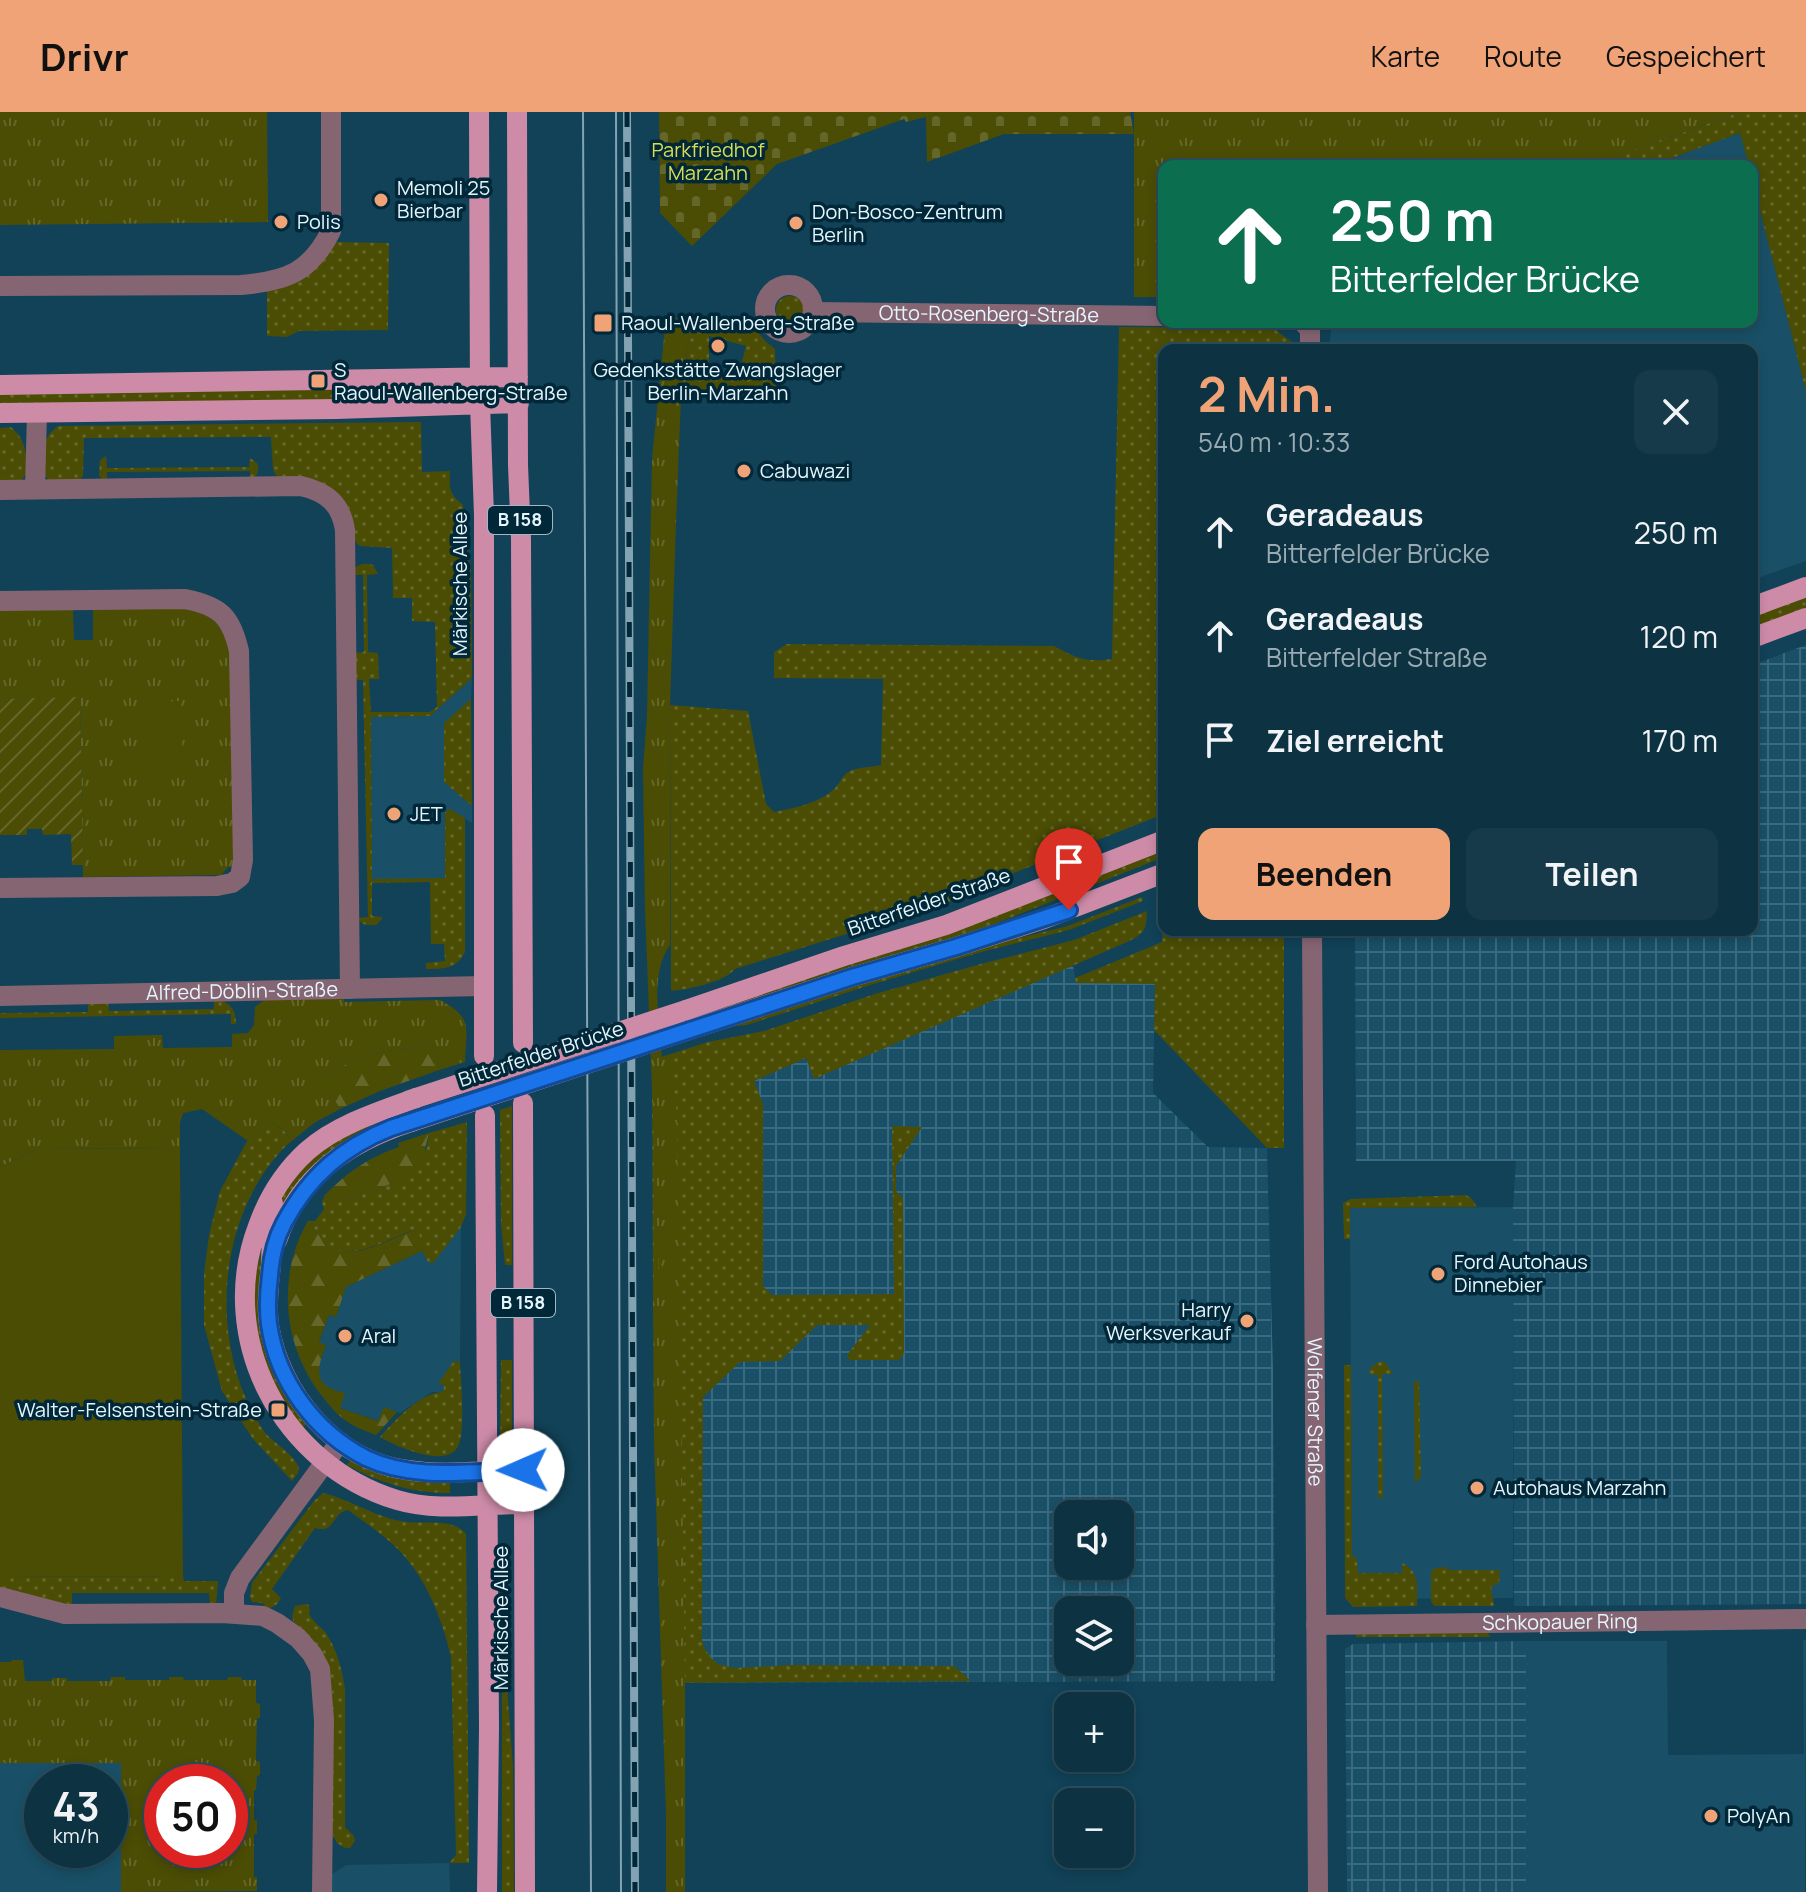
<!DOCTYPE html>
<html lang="de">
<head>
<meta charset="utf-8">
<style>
  body { margin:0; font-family:Manrope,sans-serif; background:#163a49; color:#f1f3f6; height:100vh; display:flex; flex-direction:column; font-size:30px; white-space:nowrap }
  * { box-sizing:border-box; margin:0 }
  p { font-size:26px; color:#9aaab2 }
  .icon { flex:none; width:44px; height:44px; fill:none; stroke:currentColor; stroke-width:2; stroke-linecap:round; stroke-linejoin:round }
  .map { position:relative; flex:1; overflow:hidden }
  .panel { position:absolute; left:1158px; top:232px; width:600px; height:592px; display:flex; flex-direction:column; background:#0d3242; border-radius:16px; box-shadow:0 4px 12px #0003,0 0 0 2px #2d4d5b }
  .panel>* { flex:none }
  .hud { position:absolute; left:1158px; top:48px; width:600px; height:168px; border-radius:16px; box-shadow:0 4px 12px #0003,0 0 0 2px #2d4d5b; background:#0b6e4f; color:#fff; overflow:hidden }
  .buttons { position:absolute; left:1054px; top:1388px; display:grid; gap:16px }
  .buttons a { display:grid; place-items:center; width:80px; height:80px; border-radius:16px; background:#0d3242; box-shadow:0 4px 12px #0003,0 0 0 2px #2d4d5b; font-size:40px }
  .speed { position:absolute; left:24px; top:1652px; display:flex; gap:16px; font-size:40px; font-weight:700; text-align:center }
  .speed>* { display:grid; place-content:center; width:104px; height:104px; border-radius:50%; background:#0d3242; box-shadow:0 4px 12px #0003,0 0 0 2px #2d4d5b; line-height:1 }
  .speed small { font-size:20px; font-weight:400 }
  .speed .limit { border:12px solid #d22; background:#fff; color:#111 }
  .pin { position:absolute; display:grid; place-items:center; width:68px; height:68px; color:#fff; margin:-82px -34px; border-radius:50% 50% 50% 0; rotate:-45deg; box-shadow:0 0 8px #0007 }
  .pin .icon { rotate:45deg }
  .me { position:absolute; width:88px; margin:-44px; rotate:269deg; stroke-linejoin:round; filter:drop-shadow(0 0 6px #0008) }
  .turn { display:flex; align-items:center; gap:28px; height:168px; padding:0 40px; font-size:36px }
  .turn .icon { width:104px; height:104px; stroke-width:2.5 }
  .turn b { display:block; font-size:56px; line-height:68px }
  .round { display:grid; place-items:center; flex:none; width:84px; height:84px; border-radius:16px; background:#163a49 }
  .headline { display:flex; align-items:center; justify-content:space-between; height:136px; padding:0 40px }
  h1 { font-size:48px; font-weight:700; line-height:60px; color:#efa376 }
  .action { display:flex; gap:16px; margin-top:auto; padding:16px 40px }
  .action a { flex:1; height:92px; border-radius:16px; background:#efa376; color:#111; font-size:32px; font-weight:700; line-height:92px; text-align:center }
  .action a+a { background:#163a49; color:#f1f3f6 }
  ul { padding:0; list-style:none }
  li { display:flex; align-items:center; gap:24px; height:104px; padding:0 40px }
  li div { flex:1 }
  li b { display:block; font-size:30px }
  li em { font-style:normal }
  header { display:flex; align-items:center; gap:48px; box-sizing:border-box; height:112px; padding:0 40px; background:#efa376; color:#111 }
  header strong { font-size:38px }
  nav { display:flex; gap:44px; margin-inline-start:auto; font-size:28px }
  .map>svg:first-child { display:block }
</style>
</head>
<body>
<header>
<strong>Drivr</strong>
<nav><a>Karte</a><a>Route</a><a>Gespeichert</a></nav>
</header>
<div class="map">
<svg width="1806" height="1780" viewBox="0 0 1806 1780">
  <defs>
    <pattern id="industrial-grid" width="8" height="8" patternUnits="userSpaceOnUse" patternTransform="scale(2)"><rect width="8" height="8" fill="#195067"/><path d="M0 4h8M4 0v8" fill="none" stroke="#3a6a7e"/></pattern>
    <pattern id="grass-dots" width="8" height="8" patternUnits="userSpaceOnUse" patternTransform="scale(2)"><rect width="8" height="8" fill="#4b4d05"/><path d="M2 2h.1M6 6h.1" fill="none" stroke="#65672a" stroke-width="1.8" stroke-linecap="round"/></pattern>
    <pattern id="forest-firs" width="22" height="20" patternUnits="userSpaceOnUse" patternTransform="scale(2)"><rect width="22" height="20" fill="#4b4d05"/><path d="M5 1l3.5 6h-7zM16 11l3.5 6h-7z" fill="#65672a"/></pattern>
    <pattern id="cemetery-stones" width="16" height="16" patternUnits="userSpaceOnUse" patternTransform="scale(2)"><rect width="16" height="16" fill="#4b4d05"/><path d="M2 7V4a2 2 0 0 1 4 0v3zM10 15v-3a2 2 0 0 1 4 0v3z" fill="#65672a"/></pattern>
    <pattern id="park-tufts" width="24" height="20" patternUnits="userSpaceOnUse" patternTransform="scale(2)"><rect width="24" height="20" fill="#4b4d05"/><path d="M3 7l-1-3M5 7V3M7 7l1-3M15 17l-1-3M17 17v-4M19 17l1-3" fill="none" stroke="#65672a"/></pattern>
    <pattern id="garden-furrows" width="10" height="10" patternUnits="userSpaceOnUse" patternTransform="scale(2)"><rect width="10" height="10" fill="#4b4d05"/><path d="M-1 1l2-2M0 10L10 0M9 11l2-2" fill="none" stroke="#65672a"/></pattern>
  </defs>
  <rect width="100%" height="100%" fill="#114258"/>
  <path fill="#195067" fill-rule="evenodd" d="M1740,21l9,33h-99z
    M1752,67l54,212v170l-54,19v-230h-423l3,-28h420z
    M472,566l-1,21 -27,25v58l28,24v17l-22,-14 -5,69 -73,2 -1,-163 59,-1z
    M1513,1095v391l-161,1 -2,-391z
    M461,1115l-1,135 -6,-1 -10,24 -1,7h-11l-32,21 -16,-5 -5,13 -39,-13 -3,-16 -11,-5 -8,-11 1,-11 7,-20 -7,-2 10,-28 7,2 10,-30 76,-36 6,11h5z
    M1803,1528h3l-1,252h-279v-251h141l1,114 136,-1z
    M0,1651h122l-1,129h-121zM42,1670h68v68h-68z
    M449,1751l1,29h-121l3,-18 14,-9z"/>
  <path fill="url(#industrial-grid)" fill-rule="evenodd" d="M1806,533v959l-292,2 -1,-399 3,-46h-160l-1,-231h397v-265z
    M1073,853l3,18h79l-2,110 55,54 59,1 6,222 2,311 -590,2 -6,-387 84,-10v-182l-10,-23 53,-23 9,20zM1068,1402h52v52h-52zM1068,1498h52v52h-52z
    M1526,1529v251h-179l-2,-243 8,-5z"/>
  <path fill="url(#grass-dots)" fill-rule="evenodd" d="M1740,0h66v279l-54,-212v-13h-3l-9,-33 -90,33h-61z
    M336,130l53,1 -1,87 -89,1 -12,6 -20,-1v-46z
    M776 198a14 14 0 1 1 28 0a14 14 0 1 1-28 0Z
    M708,204l38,1 20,25 9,7 1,47 -95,1 11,-78zM709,224l37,10 -9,35 -28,-9z
    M1119,215l154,1 24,18v4h-133v464l-194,76 -37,21 -87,23 -111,35c-12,14 -46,20 -64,22l-1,-286 78,6 18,93 8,8c20,-4 43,-8 59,-22 7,-6 9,-15 17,-19 9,-4 22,-4 31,-6l2,-86 -109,-1v-26l13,-8 267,2c22,12 33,17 58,13z
    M397,276v6l-59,7 -338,5v-13z
    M421,310l1,50 28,-1c-1,18 -1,23 13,34l1,24 7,41 1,108 -42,38 -59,1 1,162 73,-1v-66l5,-3 15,9v134c-8,17 -22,17 -39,17v-6l19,-2 -1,-17h-13l-1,-62 -58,1v33l10,1v2l-6,6c-9,0 -13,1 -19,-7l11,-1 -5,-237h-9l-1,-27 11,-1 -1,-77h-11c3,-11 11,-13 21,-10l5,9 -11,1 1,77 10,1 1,26h-10l2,33h59l7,-5 -2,-85 -23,-1v-23h-19l-1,-50 -32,-2c-9,-6 -8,-20 -9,-30l-73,-37 -5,-9 -2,-33 -187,1 -1,38 -4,5c-8,0 -19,3 -26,1 -16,-4 -12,-37 -4,-47 2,-4 6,-6 9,-9z
    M11,315c4,4 6,6 9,10 6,10 12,37 0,44 -5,2 -14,2 -20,3v-56z
    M106,344l1,12 142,-1 1,-9 7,5c3,8 0,14 -7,18v-10l-143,1 -1,10 -7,-6 1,-16z
    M1806,483v15l-54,20v-15z
    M471,587l1,107 -28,-24v-59z
    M1164,736v9l-210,83 -234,72 -3,-7z
    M1142,785l1,4 -74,29 -84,21 -115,34 -123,40 -13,1v-1l135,-45 118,-34 81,-20z
    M1147,799c-1,20 -2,22 -20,31l-313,137 -8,-21 -52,23 9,23v182l9,9 122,-1 -2,-168 30,1 -26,39v25l7,8 1,151 -1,6 -5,4h-49l-2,-5 23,-30h-53l-37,36 -40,1 -37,35 -1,243 3,9 6,9 7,6 17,4 56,-3 163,1 17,15 -309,2 -9,-388 -1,-235 56,-18 56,-11 111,-37 102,-29 97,-25z
    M1164,805v13h120v218h-17l-113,-118 1,-46 -79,-1 -1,-5 87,-36z
    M214,888c16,1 22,9 22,24h-5v-10l-231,4v-5l88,-1v-10l20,-1 1,10 105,-2z
    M512,994v159h-7l-4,-42 -1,-113z
    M378,1004l3,7 -49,28 -70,127 46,145 -6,5 -22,-31 -23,-54 -5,-54 16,-65 23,-43 26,-28z
    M467,1010l-1,92 -5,13 -28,36 -5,-1 -6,-11 -7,-21c-22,6 -58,30 -80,19 -11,-6 -19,-18 -27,-28h7l9,-12 -2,-6 2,-7 11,4h12l19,-8 28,-9 33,-35 2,-15z
    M272,1012c9,4 19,9 16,20 -68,66 -79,185 -36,267 5,9 10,19 17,26 11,10 22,16 30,30l-1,6 -6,8 -39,-42 -31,-48 -18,-66v-51l5,-39 11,-44 27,-50z
    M1466,1083l6,4 5,8 -127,1v31h-6l-1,-36 7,-4z
    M501,1248h11v87h-12z
    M454,1249l6,1c1,20 5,66 -1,82 -9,27 -64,2 -79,-7 14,-16 41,-45 63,-45l1,-7 -6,-1z
    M1379,1250h6l8,12h-11l1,124h-5v-123l-9,-1 2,-7z
    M1344,1253h7l1,190 5,4 1,14h44v-10c19,9 15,25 15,43l-64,1 -8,-9z
    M1414,1269h5l2,96 -6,6z
    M351,1347l28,13 22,7 49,3v11c-38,0 -70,-10 -103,-28z
    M323,1381c29,7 53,25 84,29 18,2 47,-4 59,12l3,329h-20l7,-8 -5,-198c-10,-43 -28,-87 -62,-116 -13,-11 -27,-21 -41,-31 -17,3 -12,24 -33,18l-43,61 9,9 -4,6 -8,5 -7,-6 -10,-1 -2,-5 2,-14 62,-82z
    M1448,1455v3h52l-1,13 -8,4 3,19h-60l-3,-5v-30l5,-3z
    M183,1464l1,5h34l-2,25h-6l-1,-13h-137v14l-72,-15v-15z
    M305,1492l4,1 1,5 -1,4c4,8 11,12 17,19 11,17 16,36 19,56v138l9,9 1,5 -5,7h-5l-8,-5 -5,-9v-145l-38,-65 -2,-8 3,-10z
    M1356,1520h132l2,5h-134z
    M505,1573l2,2 6,79 1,126h-12v-206z"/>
  <path fill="url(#forest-firs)" d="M426,929c11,9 13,15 13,29l-59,21 -40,18 -16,-25 2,-7 22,-14 14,-6 24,-6 20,-2z
    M429,1021l-7,28 -11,14 -17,8 -28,9 -19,8h-12l-11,-4c22,-23 45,-39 75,-49l-1,-4z
    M308,1109c8,10 16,22 28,28 21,11 58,-12 79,-19l5,6 2,15 -76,36 -10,30 -7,-2 -10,27 7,3c-10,26 -13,41 19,48l-5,15 38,13 6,-14 13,5 -21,23c-9,-4 -20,-7 -28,-13 -10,-6 -19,-17 -26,-26 -39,-49 -46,-120 -14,-175z"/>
  <path fill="url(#cemetery-stones)" d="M659,0h471l4,22h-130l-77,28 -1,-45 -20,5 -2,-3 -127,45 -85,82 -32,-33z"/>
  <path fill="url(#park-tufts)" fill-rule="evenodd" d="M0,0h267l1,110 -268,3z
    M1134,0h606l-151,54h-425v131h-30z
    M666,206l26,1 -11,78 -5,126 -6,182v240c-21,28 -10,79 -8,113l8,-3 7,61 8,567v209h-19v-78l-12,-372 -1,-153 6,-18 -14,-363 -2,-139 4,-53 5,-257z
    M183,494l32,13 15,26 4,222h-6l-7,8 -138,2 -3,-179 -80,1v-90l73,-1 1,32h19v-33z
    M344,886v4l96,-2c34,18 26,28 25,62l-26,8c0,-14 -2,-20 -13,-29l-20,8 -20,2 -24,6 -14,6 -22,14 -1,7 15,25 -26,14 -26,21v-9l-7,-7 -9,-4 -24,17 -46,-32 -19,4 -3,10v25l-143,1 -37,18v-117l114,-1v-13l48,-1 1,13 69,-1v-13l16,-1 6,-8 1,-18 9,-7z
    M12,1548h11l2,21h27v-3h15v3h43l1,-4h14v3h44v-3h14l1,3h43l1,-3h13l1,3h14v23l4,1v14h-3l-1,43 4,1v13l-3,1 -1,14 -2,1v29h3v14h-3v43h3v14l-136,1v-129h-121v-101h11zM162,1670h68v68h-68z"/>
  <path fill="url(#garden-furrows)" d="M80,585l3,168h-11l-1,-31 -28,1 -1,-6h-15v6h-27v-136z"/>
  <path fill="#4b4d05" d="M181,589l2,73 -42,1 -2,-73z
    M180,1036l3,428 -183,1v-410l37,-18z"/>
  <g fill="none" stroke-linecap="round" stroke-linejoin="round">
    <g stroke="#866573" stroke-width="20">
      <circle cx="789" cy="197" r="24"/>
      <path d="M0,174l241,-1c45,-4 69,-12 90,-54v-119"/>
      <path id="s1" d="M813,200l351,4"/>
      <path d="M1303,210l7,8v20"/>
      <path d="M35,377l2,-76"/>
      <path d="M0,378l301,-4c26,6 40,18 44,44l5,459"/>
      <path d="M0,489l185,-2c35,7 46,17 54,52l4,209 -3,17 -8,6 -15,3 -217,2"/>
      <path id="s2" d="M1312,818l6,962"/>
      <path id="s3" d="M0,884l484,-10"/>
      <path d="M0,1485l65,17 157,-1 41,3 14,7 21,15 14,16 8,15 4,51 -2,172"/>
      <path d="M234,1501v-20l6,-15 100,-136"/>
      <path id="s4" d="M1316,1513l490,-6"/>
    </g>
    <path stroke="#cd8ba8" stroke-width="20" d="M479,0l1,292 4,111v541
      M517,0l1,353 3,74 2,504
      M0,273l518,-8
      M0,301l337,-4 182,-6
      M1752,495l54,-20
      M1752,526l54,-20
      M686,898l158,-54 102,-31 218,-85
      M686,919l166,-54 104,-30 88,-28 120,-46
      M416,986c-36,13 -80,27 -109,53 -22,20 -39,47 -49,75 -43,113 24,239 139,274 40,12 85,4 127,4
      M523,991l2,789
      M485,1003l4,613 -2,164
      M273,1091c-1,20 -1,41 -2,61 -2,20 -5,41 -2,61 11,69 67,136 138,145 38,6 78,0 116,0
      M277,1129c21,-65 72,-99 134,-119"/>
    <path stroke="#84a3b2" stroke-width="2" d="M583,0l8,1780
      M616,0l5,1780"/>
    <g stroke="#84a3b2" stroke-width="8">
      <path id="rail" d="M627,0l8,1780"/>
    </g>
    <use href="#rail" stroke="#002838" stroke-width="5" stroke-dasharray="15" stroke-linecap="butt"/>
    <path stroke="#cd8ba8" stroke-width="20" d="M416,986l270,-88
      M411,1010l275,-91"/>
  </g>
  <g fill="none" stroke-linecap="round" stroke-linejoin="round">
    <g stroke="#114b97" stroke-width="20">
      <path id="route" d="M523,1358c-51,1 -109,11 -157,-12 -51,-26 -89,-77 -97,-134 -2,-16 -1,-33 1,-48 1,-18 6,-38 14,-53 25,-47 59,-76 107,-95l461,-151 104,-30 113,-37"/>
    </g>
    <use href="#route" stroke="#1a73e8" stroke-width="14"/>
  </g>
  <g fill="#efa376" stroke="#002838" stroke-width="3">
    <circle cx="381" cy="88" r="8"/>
    <circle cx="281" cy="110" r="8"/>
    <circle cx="796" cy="111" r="8"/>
    <rect x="593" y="201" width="20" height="20" rx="4"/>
    <circle cx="718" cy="234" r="8"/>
    <rect x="310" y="261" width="16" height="16" rx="4"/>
    <circle cx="744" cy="359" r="8"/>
    <circle cx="394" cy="702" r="8"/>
    <circle cx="1438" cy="1162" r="8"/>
    <circle cx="1247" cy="1209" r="8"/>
    <circle cx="345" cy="1224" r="8"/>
    <rect x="270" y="1290" width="16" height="16" rx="4"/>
    <circle cx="1477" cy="1376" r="8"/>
    <circle cx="1711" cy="1704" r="8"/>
  </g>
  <g text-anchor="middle" stroke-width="7" stroke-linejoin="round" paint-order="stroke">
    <g fill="#002838" stroke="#a0b8c3" stroke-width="2">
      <rect x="488" y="394" width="64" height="28" rx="6"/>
      <rect x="491" y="1177" width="64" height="28" rx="6"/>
    </g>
    <g font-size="18" font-weight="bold" fill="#e5f5fe">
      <text x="520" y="414">B 158</text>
      <text x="523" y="1197">B 158</text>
    </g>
    <g font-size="20" fill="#d7dc54" stroke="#002838">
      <text x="708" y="45">Parkfriedhof<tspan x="708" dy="23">Marzahn</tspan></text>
    </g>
    <g font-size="20" fill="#e5f5fe" stroke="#002838" text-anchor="start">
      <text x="397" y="83">Memoli 25<tspan x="397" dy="23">Bierbar</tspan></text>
      <text x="812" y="107">Don-Bosco-Zentrum<tspan x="812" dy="23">Berlin</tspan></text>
      <text x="297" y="117">Polis</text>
      <text x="621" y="218">Raoul-Wallenberg-Straße</text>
      <text x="334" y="265">S<tspan x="334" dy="23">Raoul-Wallenberg-Straße</tspan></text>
      <text x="718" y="265" text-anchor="middle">Gedenkstätte Zwangslager<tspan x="718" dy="23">Berlin-Marzahn</tspan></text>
      <text x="760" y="366">Cabuwazi</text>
      <text x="410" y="709">JET</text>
      <text x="1454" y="1157">Ford Autohaus<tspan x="1454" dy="23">Dinnebier</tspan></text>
      <text x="1231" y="1205" text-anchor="end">Harry<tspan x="1231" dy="23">Werksverkauf</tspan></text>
      <text x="361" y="1231">Aral</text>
      <text x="262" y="1305" text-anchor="end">Walter-Felsenstein-Straße</text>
      <text x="1493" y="1383">Autohaus Marzahn</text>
      <text x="1727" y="1711">PolyAn</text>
    </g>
    <g font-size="20" fill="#e5f5fe" stroke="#002838">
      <text dy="7" stroke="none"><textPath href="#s1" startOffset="176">Otto-Rosenberg-Straße</textPath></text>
      <text transform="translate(460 472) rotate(-90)" y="7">Märkische Allee</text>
      <text transform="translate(929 790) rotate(-19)" y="7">Bitterfelder Straße</text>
      <text dy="7" stroke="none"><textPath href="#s3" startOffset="242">Alfred-Döblin-Straße</textPath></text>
      <text transform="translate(541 942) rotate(-18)" y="7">Bitterfelder Brücke</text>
      <text dy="7" stroke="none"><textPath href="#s2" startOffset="482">Wolfener Straße</textPath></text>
      <text transform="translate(501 1506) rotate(-90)" y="7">Märkische Allee</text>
      <text dy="7" stroke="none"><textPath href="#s4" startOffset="244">Schkopauer Ring</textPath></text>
    </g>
  </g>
</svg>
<div class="buttons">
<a><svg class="icon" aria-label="sound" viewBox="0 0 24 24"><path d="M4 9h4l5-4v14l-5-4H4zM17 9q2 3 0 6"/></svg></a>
<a><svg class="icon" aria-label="layers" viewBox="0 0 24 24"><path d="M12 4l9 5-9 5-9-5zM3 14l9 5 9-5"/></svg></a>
<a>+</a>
<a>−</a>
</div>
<div class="speed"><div>43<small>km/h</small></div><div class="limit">50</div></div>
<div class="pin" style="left:1069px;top:798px;background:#d93025"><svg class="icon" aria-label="arrive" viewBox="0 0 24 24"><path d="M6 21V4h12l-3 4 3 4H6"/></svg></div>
<svg class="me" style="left:523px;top:1358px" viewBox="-20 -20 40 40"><circle r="19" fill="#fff"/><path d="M0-13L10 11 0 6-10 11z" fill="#1a73e8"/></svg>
<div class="hud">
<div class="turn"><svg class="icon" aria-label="ahead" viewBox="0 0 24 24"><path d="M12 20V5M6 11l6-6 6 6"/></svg><div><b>250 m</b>Bitterfelder Brücke</div></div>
</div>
<section class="panel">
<div class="headline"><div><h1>2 Min.</h1><p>540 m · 10:33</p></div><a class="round"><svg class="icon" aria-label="close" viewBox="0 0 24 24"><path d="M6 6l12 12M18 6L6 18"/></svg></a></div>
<ul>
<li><svg class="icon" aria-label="ahead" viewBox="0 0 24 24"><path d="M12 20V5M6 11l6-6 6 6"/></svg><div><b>Geradeaus</b><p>Bitterfelder Brücke</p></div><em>250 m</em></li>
<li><svg class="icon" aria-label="ahead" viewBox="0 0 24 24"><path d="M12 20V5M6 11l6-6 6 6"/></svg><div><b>Geradeaus</b><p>Bitterfelder Straße</p></div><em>120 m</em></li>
<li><svg class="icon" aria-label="arrive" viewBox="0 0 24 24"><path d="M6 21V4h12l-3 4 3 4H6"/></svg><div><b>Ziel erreicht</b></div><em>170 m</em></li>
</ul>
<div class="action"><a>Beenden</a><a>Teilen</a></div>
</section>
</div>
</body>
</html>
